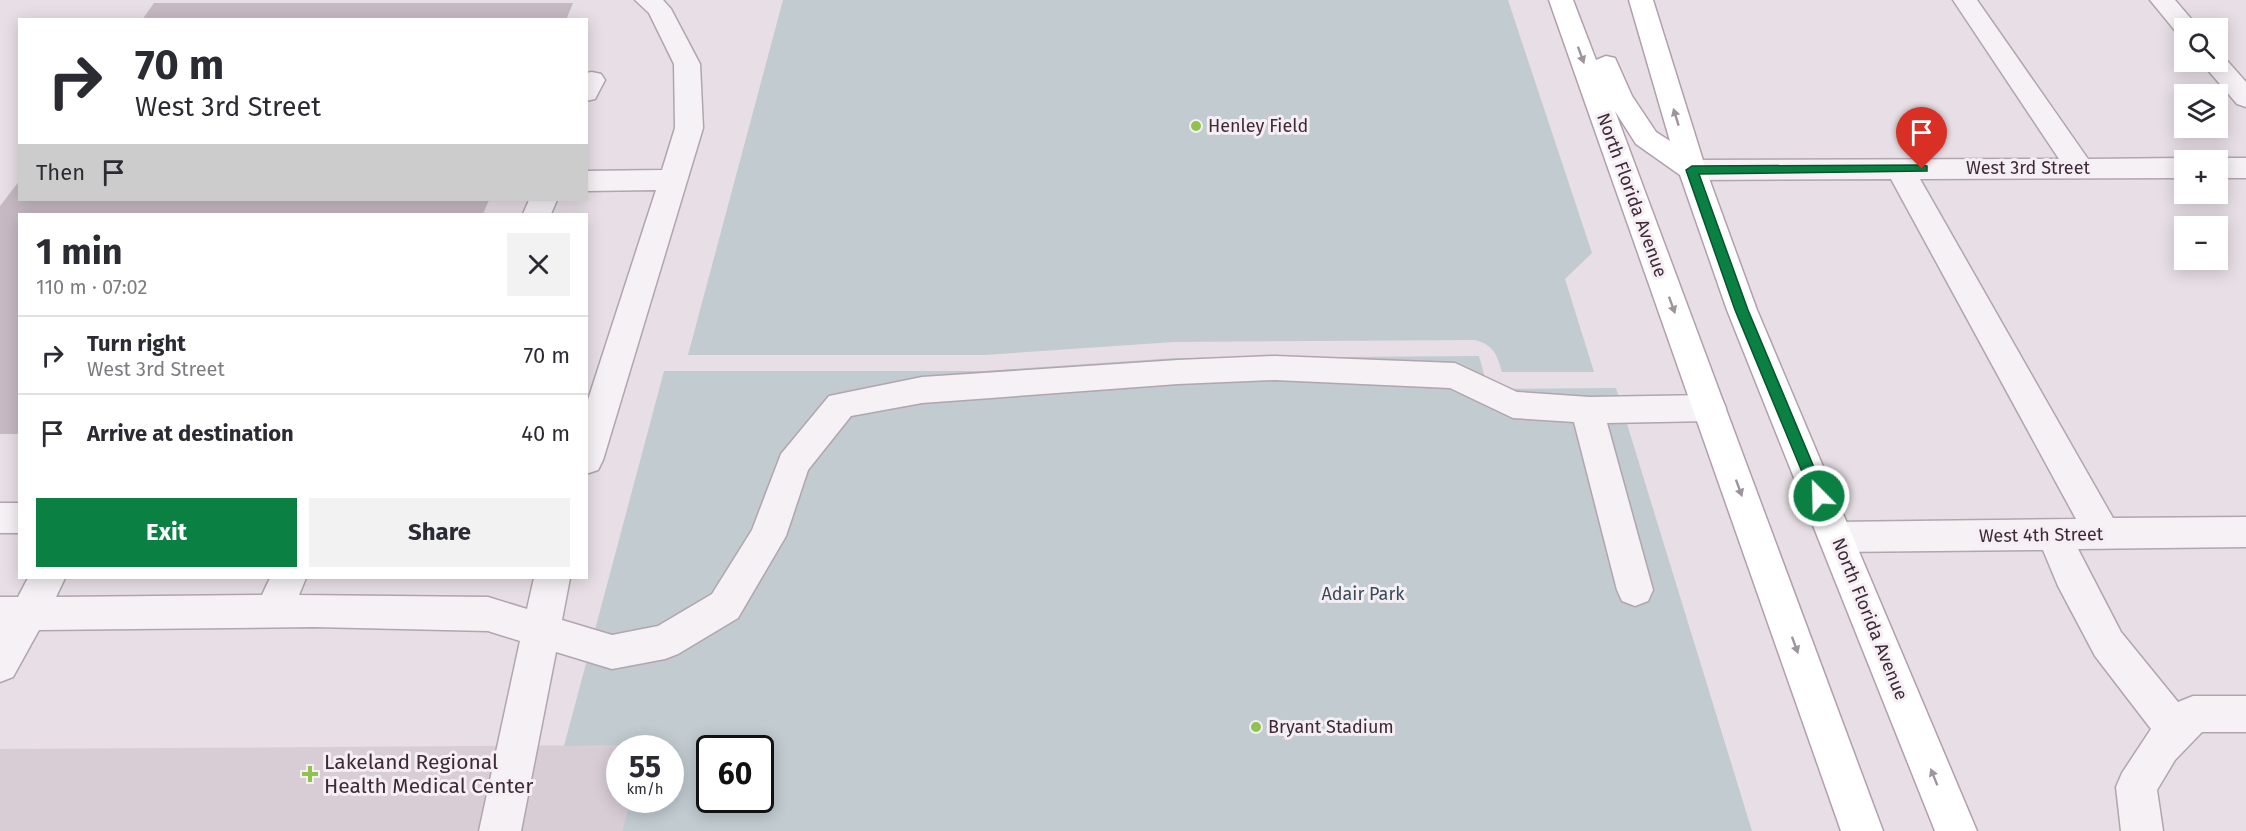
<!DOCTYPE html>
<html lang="en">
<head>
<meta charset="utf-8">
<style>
  body { margin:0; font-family:"Fira Sans",sans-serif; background:#f2f2f3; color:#2b2b33; height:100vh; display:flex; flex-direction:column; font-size:22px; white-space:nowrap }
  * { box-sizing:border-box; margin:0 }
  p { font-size:20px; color:#7c7c81 }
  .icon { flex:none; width:33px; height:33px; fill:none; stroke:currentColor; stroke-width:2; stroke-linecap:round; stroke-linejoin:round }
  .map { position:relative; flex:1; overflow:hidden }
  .details { position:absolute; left:18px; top:213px; width:570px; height:366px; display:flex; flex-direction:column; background:#fff; border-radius:0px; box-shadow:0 3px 15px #0003 }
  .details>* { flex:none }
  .hud { position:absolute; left:18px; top:18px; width:570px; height:183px; border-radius:0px; box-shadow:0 3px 15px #0003; background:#fff; color:#2b2b33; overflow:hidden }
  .controls { position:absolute; left:2174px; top:18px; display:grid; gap:12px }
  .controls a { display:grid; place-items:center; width:54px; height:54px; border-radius:0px; background:#fff; box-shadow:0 3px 15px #0003; font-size:30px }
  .speed { position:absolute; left:606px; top:735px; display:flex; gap:12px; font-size:30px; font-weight:700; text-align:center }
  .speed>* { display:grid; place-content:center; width:78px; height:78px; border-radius:50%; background:#fff; box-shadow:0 3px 15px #0003; line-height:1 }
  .speed small { font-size:15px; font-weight:400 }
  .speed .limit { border:3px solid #111; border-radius:9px; background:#fff; color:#111 }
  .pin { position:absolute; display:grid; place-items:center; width:51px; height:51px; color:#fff; margin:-62px -26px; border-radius:50% 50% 50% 0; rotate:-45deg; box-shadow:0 0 6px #0007 }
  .pin .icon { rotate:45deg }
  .me { position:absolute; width:66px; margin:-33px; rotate:337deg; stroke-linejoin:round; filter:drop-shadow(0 0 4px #0008) }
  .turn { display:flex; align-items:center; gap:21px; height:126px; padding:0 18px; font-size:27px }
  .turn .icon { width:78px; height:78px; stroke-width:2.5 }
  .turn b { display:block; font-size:42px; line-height:51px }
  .then { display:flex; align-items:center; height:57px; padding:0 18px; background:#0003; gap:12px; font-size:22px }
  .round { display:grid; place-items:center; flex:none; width:63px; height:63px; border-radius:0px; background:#f2f2f3 }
  .headline { display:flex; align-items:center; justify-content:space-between; height:102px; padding:0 18px }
  h1 { font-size:36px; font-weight:700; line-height:45px }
  .cta { display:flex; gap:12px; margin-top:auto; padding:12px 18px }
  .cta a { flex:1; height:69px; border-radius:0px; background:#0b8043; color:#fff; font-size:24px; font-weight:700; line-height:69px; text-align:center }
  .cta a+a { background:#f2f2f3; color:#2b2b33 }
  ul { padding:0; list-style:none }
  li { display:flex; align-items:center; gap:18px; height:78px; padding:0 18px; border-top:2px solid #e1e1e2 }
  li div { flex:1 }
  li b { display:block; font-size:22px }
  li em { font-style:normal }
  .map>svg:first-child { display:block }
</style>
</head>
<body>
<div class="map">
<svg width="2246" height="831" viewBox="0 0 2246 831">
  <rect width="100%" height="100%" fill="#e7dfe5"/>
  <path fill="#d9cdd5" d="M643,745l-1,3h-22v52h10l-8,31h-622v-82z"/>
  <path fill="#c1cbd0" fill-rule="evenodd" d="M783,0h725l84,253 -27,26 29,93h-92c-5,-17 -8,-27 -27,-32l-301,2 -189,13h-297z
    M1479,356l9,33 128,-1 136,443h-1130l8,-31h40v-52h-28v-3l-78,1 100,-375h320l191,-13zM710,748h50v52h-50z"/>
  <path fill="#c6b9c3" d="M154,3h419l-7,17h-424z
    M20,180v20h469l-6,14h-463v220h-20v-228z"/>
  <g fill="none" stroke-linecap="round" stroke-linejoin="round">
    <g stroke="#b1a5ae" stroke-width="3">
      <path id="minor" d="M635,0h28l8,9 29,55 3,64 -100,332 -5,10 -12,4v-68l70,-216 -70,1v-20l76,-1 13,-42 -1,-64 -25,-51z
        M1953,0h24l111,159 96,-1 7,2h-7v18l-264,1 193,339 133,-1v30l-168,2 43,83 57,70 15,-6h53v36h-44l-27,28 -18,30 6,41h-42l-5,-44 6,-14 29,-44 -56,-73 -37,-70 -15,-36 -207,2 -13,-4 -5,-11 5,-11 13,-4 240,-3 -185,-340 -199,1 -10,-3 -4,-7 4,-7 10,-3 367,-1z
        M2150,0h25l24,28h-15v7l-7,-2z
        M2217,55l6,1 23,26v25l-9,-3 -36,-42h16z
        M592,72l9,2 4,6 -10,19 -9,2v-28z
        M2217,158h29v20h-29v-18h-7z
        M529,200h28l-6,14h-28z
        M1275,356l180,7 62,29 73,5 120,-2 12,4 4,9 -4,9 -12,4 -103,2 46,167 -5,11 -13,5 -13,-5 -5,-11 -43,-168 -61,-4 -63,-30 -175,-8 -97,4 -256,19 -71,13 -43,54 -22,66 -48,82 -60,36 -13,5 -53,10 -56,-17 -35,179h-42l41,-190 -32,-10 -174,-4 -275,3 -26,47 -13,5v-85h18l10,-19h37l-9,19 206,-2 8,-17h36l-7,17 189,2 39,12 7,-31h36l-8,42 50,15 46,-9 54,-32 40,-64 29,-76 48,-58 93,-19 256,-17z
        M0,503h20v30h-20z"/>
    </g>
    <g stroke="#b29fae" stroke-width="3">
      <path id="major" d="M1549,0h24l23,60 10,-4 9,2 17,38 24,36 14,9 -41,-141h24l53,170 51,140 220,521h-42l-208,-521 -47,-135 -44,-31 -21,-33 268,720h-42z"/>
    </g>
    <use href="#minor" fill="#f6f1f5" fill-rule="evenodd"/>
    <use href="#major" fill="#fff" fill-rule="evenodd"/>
  </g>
  <defs><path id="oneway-solid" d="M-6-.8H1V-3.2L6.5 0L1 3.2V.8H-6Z" transform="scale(1.5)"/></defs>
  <g fill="#9e949c">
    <use href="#oneway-solid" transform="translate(1581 55) rotate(70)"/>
    <use href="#oneway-solid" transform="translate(1676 117) rotate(-107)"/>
    <use href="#oneway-solid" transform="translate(1672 305) rotate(70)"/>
    <use href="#oneway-solid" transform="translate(1739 488) rotate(70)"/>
    <use href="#oneway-solid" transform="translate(1795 645) rotate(70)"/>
    <use href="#oneway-solid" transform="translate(1934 777) rotate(-112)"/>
  </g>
  <path fill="#0b8043" stroke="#07532c" stroke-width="1.5" d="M1922,165l5,1v5l-228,3 49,136 78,186 -2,4h-10l-2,-4 -77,-186 -49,-140 6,-4z"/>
  <g fill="#8ec34d" stroke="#f5eef3" stroke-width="2">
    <circle cx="1196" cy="126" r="6"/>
    <circle cx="1256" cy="727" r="6"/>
    <path d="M307 765h6v6h6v6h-6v6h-6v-6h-6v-6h6z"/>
  </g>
  <g text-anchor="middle" stroke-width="6" stroke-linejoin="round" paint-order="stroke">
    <g font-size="18" fill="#3d2938" stroke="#f5eef3" text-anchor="start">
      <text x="1208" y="132">Henley Field</text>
      <text x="1268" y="733">Bryant Stadium</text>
    </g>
    <g font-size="18" fill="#3d2938" stroke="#f5eef3">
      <text x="2028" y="174">West 3rd Street</text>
      <text transform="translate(1632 195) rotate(70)" y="6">North Florida Avenue</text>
      <text transform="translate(2041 535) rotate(-1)" y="6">West 4th Street</text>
      <text transform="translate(1870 619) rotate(68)" y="6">North Florida Avenue</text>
    </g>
    <g font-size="18" fill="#374a57" stroke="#f5eef3">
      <text x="1363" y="600">Adair Park</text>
    </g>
    <g font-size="21" fill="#3d2938" stroke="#f5eef3" text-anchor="start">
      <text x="324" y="769">Lakeland Regional<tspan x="324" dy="24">Health Medical Center</tspan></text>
    </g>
  </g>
</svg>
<div class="controls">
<a><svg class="icon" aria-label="search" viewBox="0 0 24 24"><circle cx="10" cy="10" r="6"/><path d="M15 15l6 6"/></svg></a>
<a><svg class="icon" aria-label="layers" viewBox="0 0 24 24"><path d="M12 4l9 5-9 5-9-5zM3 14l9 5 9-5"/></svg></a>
<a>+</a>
<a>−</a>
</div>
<div class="speed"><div>55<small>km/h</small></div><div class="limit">60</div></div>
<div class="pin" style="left:1922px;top:169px;background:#d93025"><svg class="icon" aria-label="arrive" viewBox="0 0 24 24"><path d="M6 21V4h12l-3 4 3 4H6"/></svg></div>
<svg class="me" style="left:1819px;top:496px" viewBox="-20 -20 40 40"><circle r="17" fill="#0b8043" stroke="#fff" stroke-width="3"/><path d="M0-11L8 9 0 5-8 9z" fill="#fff"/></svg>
<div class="hud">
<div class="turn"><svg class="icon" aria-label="right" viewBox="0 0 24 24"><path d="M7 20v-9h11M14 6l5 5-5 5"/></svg><div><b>70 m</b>West 3rd Street</div></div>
<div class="then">Then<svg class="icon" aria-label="arrive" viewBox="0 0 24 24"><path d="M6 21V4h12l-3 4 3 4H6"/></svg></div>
</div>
<section class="details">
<div class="headline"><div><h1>1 min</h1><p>110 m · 07:02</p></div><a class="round"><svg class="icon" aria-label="close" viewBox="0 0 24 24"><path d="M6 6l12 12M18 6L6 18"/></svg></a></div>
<ul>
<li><svg class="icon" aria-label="right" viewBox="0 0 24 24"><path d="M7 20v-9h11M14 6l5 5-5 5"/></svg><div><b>Turn right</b><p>West 3rd Street</p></div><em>70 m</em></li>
<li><svg class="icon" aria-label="arrive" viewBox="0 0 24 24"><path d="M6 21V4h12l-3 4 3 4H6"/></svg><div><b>Arrive at destination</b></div><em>40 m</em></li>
</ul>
<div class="cta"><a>Exit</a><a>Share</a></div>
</section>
</div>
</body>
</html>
